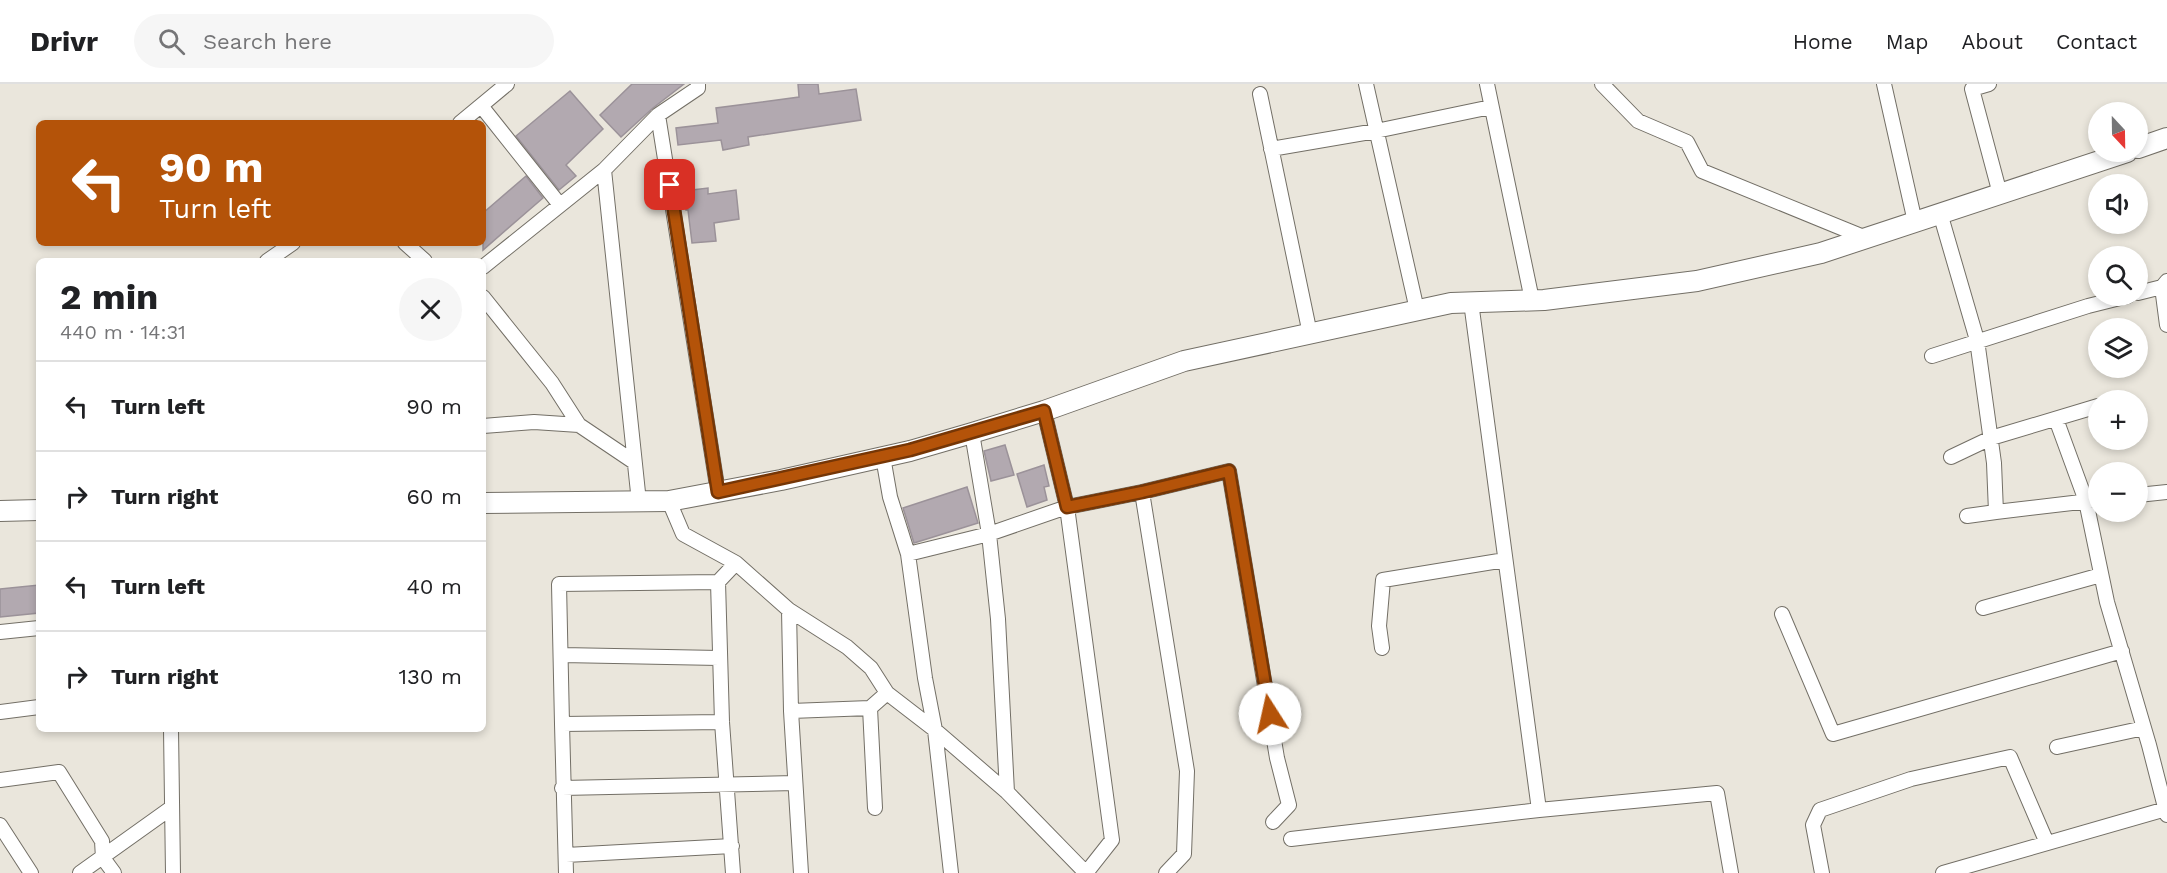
<!DOCTYPE html>
<html lang="en">
<head>
<meta charset="utf-8">
<style>
  body { margin:0; font-family:"Work Sans",sans-serif; background:#f6f6f6; color:#202124; height:100vh; display:flex; flex-direction:column; font-size:22px; white-space:nowrap }
  * { box-sizing:border-box; margin:0 }
  p { font-size:20px; color:#757577 }
  .icon { flex:none; width:33px; height:33px; fill:none; stroke:currentColor; stroke-width:2; stroke-linecap:round; stroke-linejoin:round }
  .map { position:relative; flex:1; overflow:hidden }
  .side { position:absolute; left:36px; top:174px; width:450px; height:474px; display:flex; flex-direction:column; background:#fff; border-radius:9px; box-shadow:0 3px 9px #0003 }
  .side>* { flex:none }
  .guide { position:absolute; left:36px; top:36px; width:450px; height:126px; border-radius:9px; box-shadow:0 3px 9px #0003; background:#b45309; color:#fff; overflow:hidden }
  .needle { width:39px; rotate:158deg }
  .fabs { position:absolute; left:2088px; top:18px; display:grid; gap:12px }
  .fabs a { display:grid; place-items:center; width:60px; height:60px; border-radius:50%; background:#fff; box-shadow:0 3px 9px #0003; font-size:30px }
  .pin { position:absolute; display:grid; place-items:center; width:51px; height:51px; color:#fff; margin:-26px; border-radius:12px; box-shadow:0 3px 9px #0006 }
  .me { position:absolute; width:66px; margin:-33px; rotate:350deg; stroke-linejoin:round; filter:drop-shadow(0 0 4px #0008) }
  .turn { display:flex; align-items:center; gap:21px; height:126px; padding:0 24px; font-size:27px }
  .turn .icon { width:78px; height:78px; stroke-width:2.5 }
  .turn b { display:block; font-size:42px; line-height:51px }
  .round { display:grid; place-items:center; flex:none; width:63px; height:63px; border-radius:32px; background:#f6f6f6 }
  .summary { display:flex; align-items:center; justify-content:space-between; height:102px; padding:0 24px }
  h1 { font-size:36px; font-weight:700; line-height:45px }
  ul { padding:0; list-style:none }
  li { display:flex; align-items:center; gap:18px; height:90px; padding:0 24px; border-top:2px solid #e0e0e0 }
  li div { flex:1 }
  li b { display:block; font-size:22px }
  li em { font-style:normal }
  header { display:flex; align-items:center; gap:36px; box-sizing:border-box; height:84px; padding:0 30px; background:#fff; border-bottom:2px solid #e0e0e0 }
  header strong { font-size:28px }
  nav { display:flex; gap:33px; margin-inline-start:auto; font-size:21px }
  .search { width:420px; height:54px; background:#f6f6f6; display:flex; align-items:center; gap:15px; box-sizing:border-box; padding:0 21px; border-radius:33px; color:#757577; font-size:22px }
  .map>svg:first-child { display:block }
</style>
</head>
<body>
<header>
<strong>Drivr</strong>
<div class="search"><svg class="icon" aria-label="search" viewBox="0 0 24 24"><circle cx="10" cy="10" r="6"/><path d="M15 15l6 6"/></svg>Search here</div>
<nav><a>Home</a><a>Map</a><a>About</a><a>Contact</a></nav>
</header>
<div class="map">
<svg width="2167" height="789" viewBox="0 0 2167 789">
  <rect width="100%" height="100%" fill="#eae6dc"/>
  <path fill="#b2a9b0" stroke="#9b9299" stroke-width="1.5" d="M632,0h52l-31,24 -32,29 -21,-22z
    M798,0h20l1,10 37,-5 5,31 -113,17 1,8 -26,5 -2,-10 -43,5 -2,-17 42,-5 -2,-15 83,-11z
    M570,7l33,38 -37,36 10,11 -17,14 -43,-54z
    M526,92l17,22 -60,52v-37z
    M708,104v6l28,-4 3,29 -25,4 2,18 -24,2 -4,-33h-2l-2,-19z
    M1005,361l9,30 -23,6 -7,-30z
    M1044,381l5,21 -5,1 3,13 -20,7 -10,-33z
    M967,403l11,36 -64,20 -11,-35z
    M39,501v28l-39,4v-28z"/>
  <g fill="none" stroke-linecap="round" stroke-linejoin="round">
    <g stroke="#736f66" stroke-width="16">
      <path id="street" d="M1366,0l51,226
        M1487,0l45,216
        M1602,0l36,37 49,21 15,29 164,67
        M1884,0l31,138
        M1989,0l-17,5 28,105
        M1260,10l50,240
        M482,23l78,98
        M658,31l40,-27v-4
        M460,39l47,-39
        M1271,65l105,-18 115,-24
        M1940,129l37,127 17,123 2,49 102,-12
        M405,159l20,18
        M267,177l26,-18
        M483,183l121,-97
        M2167,197l-5,6 5,38
        M2138,209l24,-6
        M483,213l69,86 27,42 55,37
        M1471,218l68,508
        M1932,272l156,-50 40,-10
        M1044,327l23,96 45,333 -26,33
        M2056,335l30,82 21,101 42,143 18,70
        M483,342l51,-4 45,3
        M972,349l17,101 9,85 9,173
        M883,373l7,40 18,57 17,124 10,52 72,62 79,81
        M1951,373l40,-19 107,-32
        M1142,408l45,279 -3,83 -18,19
        M2138,411l29,-3
        M669,417l14,33 53,29 53,47 58,37 24,21 16,25 48,37 16,143
        M639,418l-35,-332 54,-55 60,377
        M1967,432l29,-4
        M908,470l81,-20 78,-27 75,-15 87,-21 48,287 12,47 -16,17
        M1983,524l118,-33
        M789,526l2,101 10,162
        M1782,530l51,120 289,-83
        M0,548l39,-4
        M1382,564l-3,-22 4,-46 122,-20
        M562,571l157,3
        M870,624l5,100
        M791,627l79,-3 17,-15
        M0,628l39,-5
        M562,640l-3,-140 159,-2
        M171,645l2,144
        M2057,663l87,-19
        M0,696l59,-8 43,69 1,17 11,15
        M562,704l233,-5
        M0,741l31,48
        M1291,755l248,-29 178,-17 14,80
        M566,771l166,-9
        M80,789l91,-65
        M566,789l-4,-149 160,-2
        M733,789l-11,-151 -4,-140 18,-19
        M1822,789l-9,-48 7,-15 91,-31 99,-22 37,86
        M1943,789l223,-64"/>
    </g>
    <g stroke="#736f66" stroke-width="22">
      <path id="secondary" d="M2138,64l29,-10
        M483,419l186,-2 112,-21 129,-29 62,-18 72,-22 140,-50 267,-58 93,-3 153,-19 124,-28 306,-101
        M0,427l39,-1"/>
    </g>
    <use href="#street" stroke="#fff" stroke-width="14"/>
    <use href="#secondary" stroke="#fff" stroke-width="20"/>
  </g>
  <g fill="none" stroke-linecap="round" stroke-linejoin="round">
    <g stroke="#753606" stroke-width="15">
      <path id="route" d="M670,101l48,307 192,-42 134,-39 23,96 75,-15 87,-21 41,243"/>
    </g>
    <use href="#route" stroke="#b45309" stroke-width="10"/>
  </g>
</svg>
<div class="fabs">
<a><svg class="needle" viewBox="-14 -14 28 28"><path d="M0-13l5 13h-10z" fill="#e53935"/><path d="M0 13l5-13h-10z" fill="#757577"/></svg></a>
<a><svg class="icon" aria-label="sound" viewBox="0 0 24 24"><path d="M4 9h4l5-4v14l-5-4H4zM17 9q2 3 0 6"/></svg></a>
<a><svg class="icon" aria-label="search" viewBox="0 0 24 24"><circle cx="10" cy="10" r="6"/><path d="M15 15l6 6"/></svg></a>
<a><svg class="icon" aria-label="layers" viewBox="0 0 24 24"><path d="M12 4l9 5-9 5-9-5zM3 14l9 5 9-5"/></svg></a>
<a>+</a>
<a>−</a>
</div>
<div class="pin" style="left:670px;top:101px;background:#d93025"><svg class="icon" aria-label="arrive" viewBox="0 0 24 24"><path d="M6 21V4h12l-3 4 3 4H6"/></svg></div>
<svg class="me" style="left:1270px;top:630px" viewBox="-20 -20 40 40"><circle r="19" fill="#fff"/><path d="M0-13L10 11 0 6-10 11z" fill="#b45309"/></svg>
<div class="guide">
<div class="turn"><svg class="icon" aria-label="left" viewBox="0 0 24 24"><path d="M17 20v-9H6M10 6l-5 5 5 5"/></svg><div><b>90 m</b>Turn left</div></div>
</div>
<section class="side">
<div class="summary"><div><h1>2 min</h1><p>440 m · 14:31</p></div><a class="round"><svg class="icon" aria-label="close" viewBox="0 0 24 24"><path d="M6 6l12 12M18 6L6 18"/></svg></a></div>
<ul>
<li><svg class="icon" aria-label="left" viewBox="0 0 24 24"><path d="M17 20v-9H6M10 6l-5 5 5 5"/></svg><div><b>Turn left</b></div><em>90 m</em></li>
<li><svg class="icon" aria-label="right" viewBox="0 0 24 24"><path d="M7 20v-9h11M14 6l5 5-5 5"/></svg><div><b>Turn right</b></div><em>60 m</em></li>
<li><svg class="icon" aria-label="left" viewBox="0 0 24 24"><path d="M17 20v-9H6M10 6l-5 5 5 5"/></svg><div><b>Turn left</b></div><em>40 m</em></li>
<li><svg class="icon" aria-label="right" viewBox="0 0 24 24"><path d="M7 20v-9h11M14 6l5 5-5 5"/></svg><div><b>Turn right</b></div><em>130 m</em></li>
</ul>
</section>
</div>
</body>
</html>
